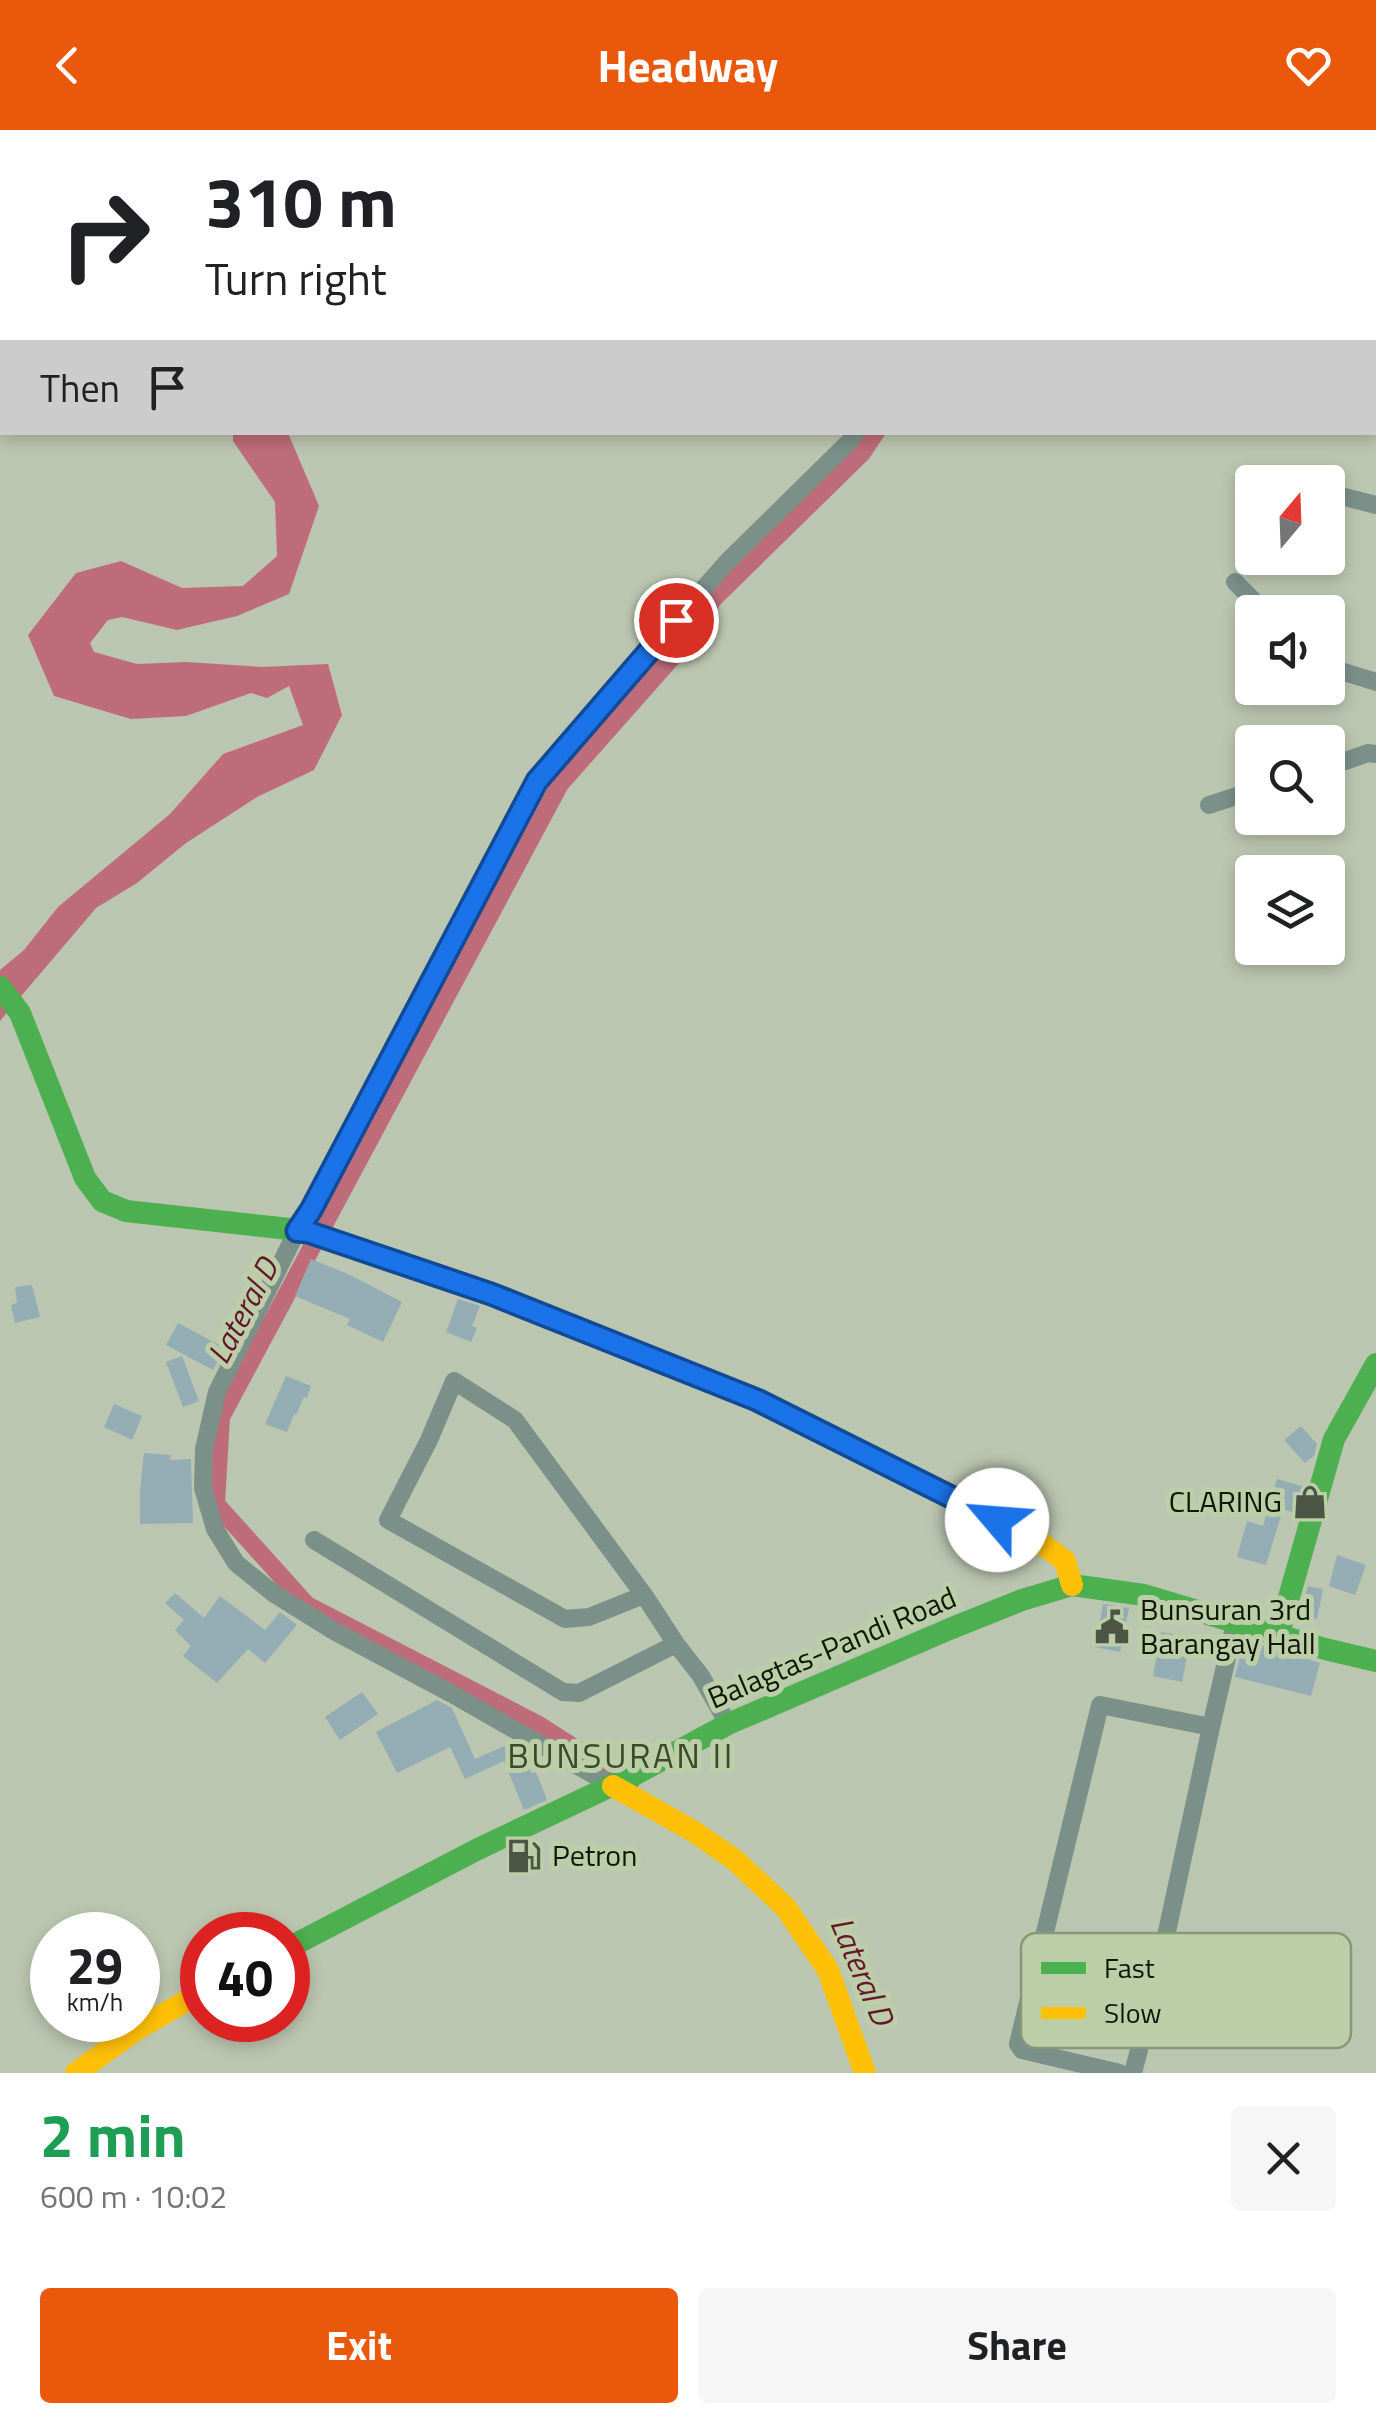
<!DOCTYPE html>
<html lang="en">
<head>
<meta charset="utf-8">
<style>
  body { margin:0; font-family:"Titillium Web",sans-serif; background:#f6f6f6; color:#202124; height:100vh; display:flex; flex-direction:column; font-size:38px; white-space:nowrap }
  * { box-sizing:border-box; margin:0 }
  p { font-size:32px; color:#757577 }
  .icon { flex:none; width:55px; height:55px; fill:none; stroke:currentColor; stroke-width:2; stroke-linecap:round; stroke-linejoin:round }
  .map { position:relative; height:1943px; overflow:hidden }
  .drawer { display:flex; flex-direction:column; background:#fff; flex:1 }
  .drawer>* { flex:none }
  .hud { position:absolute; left:0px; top:0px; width:1378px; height:305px; box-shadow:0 5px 15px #0003; background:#fff; color:#202124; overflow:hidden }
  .needle { width:65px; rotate:19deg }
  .buttons { position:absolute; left:1235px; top:335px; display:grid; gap:20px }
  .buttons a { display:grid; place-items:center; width:110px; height:110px; border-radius:10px; background:#fff; box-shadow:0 5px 15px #0003; font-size:50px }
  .speed { position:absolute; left:30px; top:1782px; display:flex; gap:20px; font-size:50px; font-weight:700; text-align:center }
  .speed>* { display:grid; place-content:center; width:130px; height:130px; border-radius:50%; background:#fff; box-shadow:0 5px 15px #0003; line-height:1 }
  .speed small { font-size:25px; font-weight:400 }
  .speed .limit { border:15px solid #d22; background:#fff; color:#111 }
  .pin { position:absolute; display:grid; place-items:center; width:85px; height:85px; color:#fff; margin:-42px; border:5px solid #fff; border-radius:50%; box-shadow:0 2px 10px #0007 }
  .me { position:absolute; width:110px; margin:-55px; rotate:297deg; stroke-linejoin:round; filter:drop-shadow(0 0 8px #0008) }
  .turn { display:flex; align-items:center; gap:35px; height:210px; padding:0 40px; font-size:45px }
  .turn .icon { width:130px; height:130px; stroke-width:2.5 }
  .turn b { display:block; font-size:70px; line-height:85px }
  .then { display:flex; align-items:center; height:95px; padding:0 40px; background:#0003; gap:20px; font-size:38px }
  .round { display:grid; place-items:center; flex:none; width:105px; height:105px; border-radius:10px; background:#f6f6f6 }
  .headline { display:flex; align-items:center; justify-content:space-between; height:170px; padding:0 40px }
  h1 { font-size:60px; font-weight:700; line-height:75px; color:#1e9e55 }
  .button { display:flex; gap:20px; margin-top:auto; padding:20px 40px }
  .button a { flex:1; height:115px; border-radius:10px; background:#ea580c; color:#fff; font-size:40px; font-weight:700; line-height:115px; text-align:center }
  .button a+a { background:#f6f6f6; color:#202124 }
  header { display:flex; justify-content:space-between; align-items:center; height:130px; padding:0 40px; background:#ea580c; color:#fff; font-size:45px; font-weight:700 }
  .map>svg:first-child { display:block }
</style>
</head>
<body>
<header><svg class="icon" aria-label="back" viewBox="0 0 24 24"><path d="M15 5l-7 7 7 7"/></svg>Headway<svg class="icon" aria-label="heart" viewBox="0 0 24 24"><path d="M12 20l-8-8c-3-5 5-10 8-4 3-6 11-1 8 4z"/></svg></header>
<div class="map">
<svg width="1376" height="1943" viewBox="0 0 1376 1943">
  <rect width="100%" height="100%" fill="#bbc6b0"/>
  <path fill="#be6c7a" d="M233,303h55l31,73 -30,88 -52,22 -60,14 -55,-13 -14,3 -18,23 4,9 43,12 49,-2 76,5 66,-3 14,51 -28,55 -57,27 -71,46 -49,40 -41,25 -96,113v-51l24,-20 34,-43 112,-93 53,-60 80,-29 -14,-39 -22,12 -16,-5 -65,23 -55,3 -77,-23 -26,-61 48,-62 45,-12 61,27 61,-2 34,-30 -2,-54 -42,-61z"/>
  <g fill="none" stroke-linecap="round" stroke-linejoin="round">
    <path stroke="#be6c7a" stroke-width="18" d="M1106,2l4,-2
      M630,1653l-91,-58 -232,-120 -91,-101 5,-87 339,-633 123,-139 30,-46 149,-146 14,-21"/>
  </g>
  <path fill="#94acb3" d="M311,1129l37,15 54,28 -19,40 -36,-17 3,-6 -55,-23z
    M32,1155l8,32 -25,6 -4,-18 6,-2 -2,-16z
    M458,1169l22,7 -8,20 5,2 -6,14 -25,-10z
    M178,1193l47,25 -12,22 -47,-25z
    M182,1226l17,45 -16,6 -17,-45z
    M286,1246l25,10 -4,12 -3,-1 -8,18 -2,-1 -7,18 -22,-8z
    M114,1274l28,12 -10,24 -28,-13z
    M1301,1296l16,18 -3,12 -9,7 -21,-23z
    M144,1323l27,2 -1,5 21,-1 2,64 -53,1v-33z
    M1277,1349l28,8 -8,27 -14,-5 -17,56 -29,-8 10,-36 16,5z
    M1337,1425l29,10 -11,30 -26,-9z
    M1308,1456l15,3 -6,30 -18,-2z
    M175,1463l29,25 16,-22 45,34 15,-18 17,13 -32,38 -17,-14 -31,34 -34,-27 8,-10 -16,-16 9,-10 -19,-17z
    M1103,1474l26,4 -9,44 -25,-5z
    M1161,1502l30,5 -9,45 -29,-6z
    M1244,1510l76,23 -9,33 -76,-19z
    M362,1562l16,22 -38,26 -15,-23z
    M437,1570l15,8 23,51 37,-16 7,4 12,26 5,-1 11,28 -23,10 -20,-49 -39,18 -15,-32 -53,26 -21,-41z"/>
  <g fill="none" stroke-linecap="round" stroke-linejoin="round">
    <path stroke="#7a9088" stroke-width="18" d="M1084,2l3,-2
      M1375,211l1,-1
      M1341,366l35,9
      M1235,452l30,30
      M1328,537l48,15
      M1328,637l40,-14 8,1
      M1209,675l43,-14
      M314,1410l249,152 16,1 97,-49 -32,-49 -129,-175 -61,-39 -25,59 -41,80 177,99 24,-2 55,-22
      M676,1514l25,32 27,48
      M1211,1597l24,-104
      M613,1656l-161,-92 -118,-63 -61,-38 -37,-30 -21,-34 -12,-41 1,-39 13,-57 80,-161 14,-21 226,-429 60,-72 131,-148 121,-119 7,-10
      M1120,1943l-98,-23 -4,-6 82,-339 111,22 -57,265 -21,81"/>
    <path stroke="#4caf50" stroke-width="22" d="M0,857l20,26 65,165 17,23 24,10 181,20 184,63 206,82
      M1278,1506l56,-197 42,-75
      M288,1818l190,-99 156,-74 94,-51 224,-96 70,-28 50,-15 72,10 181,54 51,12"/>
    <path stroke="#ffc107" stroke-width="22" d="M697,1246l60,24 276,137 32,24 7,24
      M613,1656l80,45 42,29 51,48 42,62 37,103
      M76,1943l61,-44 65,-37"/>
  </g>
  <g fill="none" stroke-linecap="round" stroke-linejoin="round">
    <g stroke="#114b97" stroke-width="25">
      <path id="route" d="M676,490l-139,161 -226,429 -14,21 11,1 183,62 266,106 240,120"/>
    </g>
    <use href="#route" stroke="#1a73e8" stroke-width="18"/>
  </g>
  <defs>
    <g id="shop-bare" transform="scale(2.7)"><path d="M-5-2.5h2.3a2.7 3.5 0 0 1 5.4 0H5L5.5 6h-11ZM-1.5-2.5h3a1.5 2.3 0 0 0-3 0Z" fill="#4c5443" stroke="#bbcea8" stroke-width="2.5" paint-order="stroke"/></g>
    <g id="civic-bare" transform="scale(2.7)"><path d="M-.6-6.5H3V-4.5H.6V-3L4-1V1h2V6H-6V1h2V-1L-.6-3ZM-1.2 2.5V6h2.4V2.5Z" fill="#4c5443" stroke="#bbcea8" stroke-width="2.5" paint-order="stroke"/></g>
    <g id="fuel-bare" transform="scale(2.7)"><path d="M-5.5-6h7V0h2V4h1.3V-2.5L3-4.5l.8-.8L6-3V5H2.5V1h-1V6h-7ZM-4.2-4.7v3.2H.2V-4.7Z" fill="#4c5443" stroke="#bbcea8" stroke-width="2.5" paint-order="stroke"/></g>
  </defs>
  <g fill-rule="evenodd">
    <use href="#shop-bare" x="1310" y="1372"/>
    <use href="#civic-bare" x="1112" y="1497"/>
    <use href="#fuel-bare" x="524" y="1726"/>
  </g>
  <g text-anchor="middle" stroke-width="10" stroke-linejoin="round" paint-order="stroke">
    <g font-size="30" fill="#101608" stroke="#bbcea8" text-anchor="start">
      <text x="1282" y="1382" text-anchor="end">CLARING</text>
      <text x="1140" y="1490">Bunsuran 3rd<tspan x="1140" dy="34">Barangay Hall</tspan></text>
      <text x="552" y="1736">Petron</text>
    </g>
    <g font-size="30" fill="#101608" stroke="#bbcea8">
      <text transform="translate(832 1518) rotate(-23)" y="10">Balagtas-Pandi Road</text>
    </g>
    <g font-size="32" font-style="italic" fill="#64152b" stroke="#bbcea8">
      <text transform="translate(243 1181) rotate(-62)" y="11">Lateral D</text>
      <text transform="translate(862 1841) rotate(67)" y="11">Lateral D</text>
    </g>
    <g font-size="35" letter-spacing="2.5" fill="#3b4b2a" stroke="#bbcea8">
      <text x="621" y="1638">BUNSURAN II</text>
    </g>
  </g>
  <rect x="1021" y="1803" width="330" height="115" rx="15" fill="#bbcea8" stroke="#889778" stroke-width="2.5"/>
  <rect x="1041" y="1832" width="45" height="12" fill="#4caf50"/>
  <rect x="1041" y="1877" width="45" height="12" fill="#ffc107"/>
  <g font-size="28" fill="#101608">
    <text x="1104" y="1848">Fast</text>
    <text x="1104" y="1893">Slow</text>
  </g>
</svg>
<div class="buttons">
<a><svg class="needle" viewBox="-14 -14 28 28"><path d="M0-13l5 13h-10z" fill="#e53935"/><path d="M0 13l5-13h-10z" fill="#757577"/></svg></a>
<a><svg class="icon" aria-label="sound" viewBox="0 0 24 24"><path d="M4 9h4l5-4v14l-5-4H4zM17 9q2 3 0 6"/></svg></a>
<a><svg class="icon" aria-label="search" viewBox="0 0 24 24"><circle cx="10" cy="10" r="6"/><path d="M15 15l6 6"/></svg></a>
<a><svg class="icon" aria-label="layers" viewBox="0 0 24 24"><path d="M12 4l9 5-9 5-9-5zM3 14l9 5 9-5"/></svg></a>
</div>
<div class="speed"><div>29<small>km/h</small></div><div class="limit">40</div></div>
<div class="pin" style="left:676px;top:490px;background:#d93025"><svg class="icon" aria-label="arrive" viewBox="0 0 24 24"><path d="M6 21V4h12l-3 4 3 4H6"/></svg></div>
<svg class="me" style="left:997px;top:1390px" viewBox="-20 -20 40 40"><circle r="19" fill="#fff"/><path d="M0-13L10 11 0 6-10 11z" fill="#1a73e8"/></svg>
<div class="hud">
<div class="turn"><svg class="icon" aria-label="right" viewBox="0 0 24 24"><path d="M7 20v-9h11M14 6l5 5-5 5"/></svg><div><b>310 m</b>Turn right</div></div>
<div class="then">Then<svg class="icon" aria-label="arrive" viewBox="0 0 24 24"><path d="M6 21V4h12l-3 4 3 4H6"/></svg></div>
</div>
</div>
<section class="drawer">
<div class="headline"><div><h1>2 min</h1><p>600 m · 10:02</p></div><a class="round"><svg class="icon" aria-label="close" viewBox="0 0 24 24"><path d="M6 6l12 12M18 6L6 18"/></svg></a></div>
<div class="button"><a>Exit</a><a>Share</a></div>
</section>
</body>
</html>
